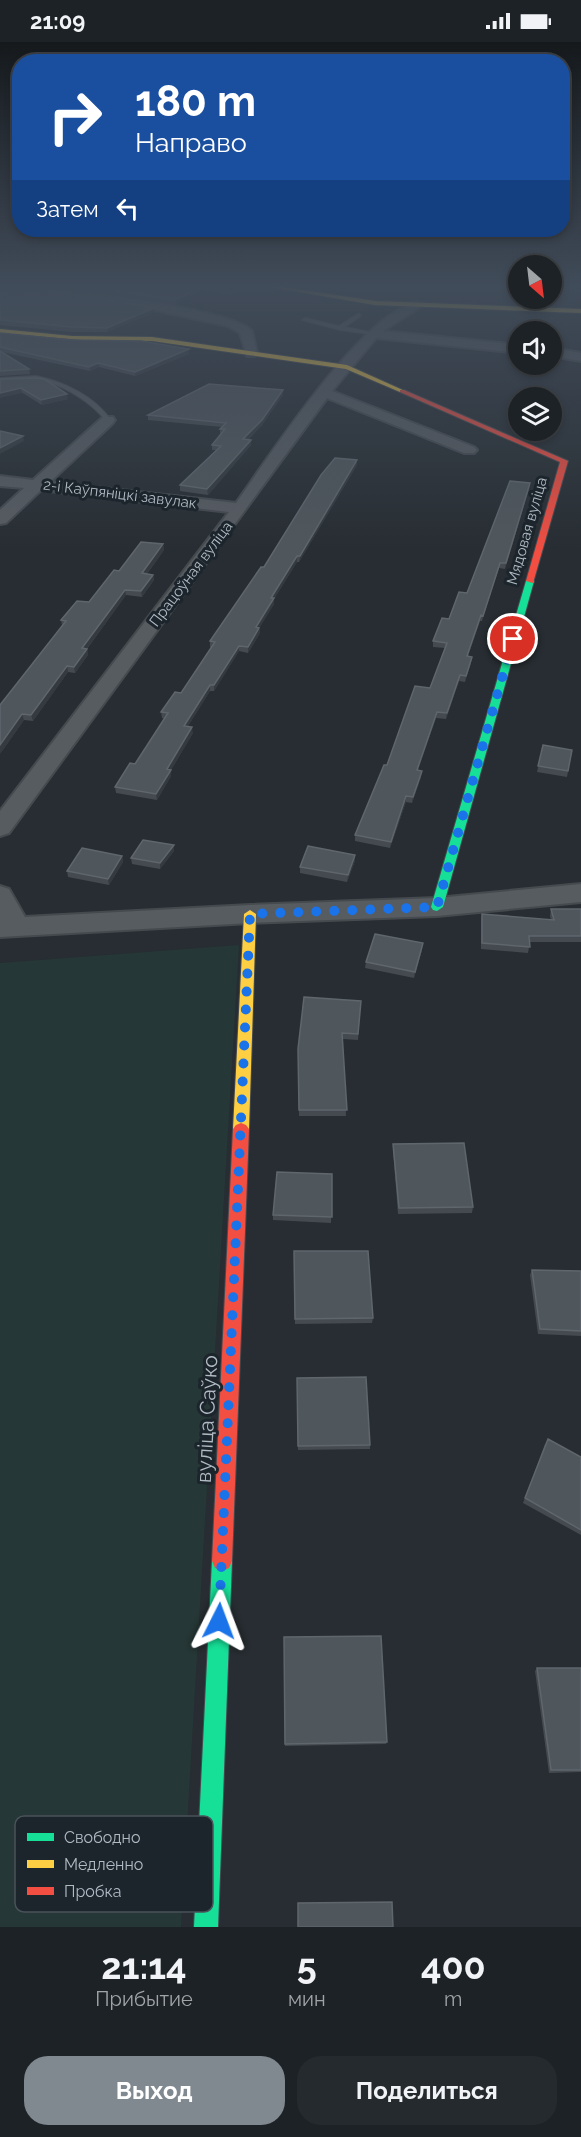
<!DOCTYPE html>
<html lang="ru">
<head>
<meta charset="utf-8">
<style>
  body { margin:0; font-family:Raleway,sans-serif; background:#252a2e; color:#f1f3f6; height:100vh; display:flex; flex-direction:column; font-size:22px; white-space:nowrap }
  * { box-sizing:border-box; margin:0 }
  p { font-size:20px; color:#a0a4a7 }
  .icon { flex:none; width:33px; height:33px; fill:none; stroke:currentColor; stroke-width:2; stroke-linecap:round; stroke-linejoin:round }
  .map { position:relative; height:1885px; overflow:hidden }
  .details { display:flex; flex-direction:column; background:#1d2226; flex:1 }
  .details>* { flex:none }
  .banner { position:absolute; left:12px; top:12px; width:558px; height:183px; border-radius:24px; box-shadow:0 3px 9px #0003,0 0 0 2px #3b3f43; background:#1a4fa0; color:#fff; overflow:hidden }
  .needle { width:39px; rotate:152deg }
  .tools { position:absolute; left:508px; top:213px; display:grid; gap:12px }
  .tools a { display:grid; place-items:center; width:54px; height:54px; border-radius:50%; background:#1d2226; box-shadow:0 3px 9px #0003,0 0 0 2px #3b3f43; font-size:30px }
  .pin { position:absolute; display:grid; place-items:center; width:51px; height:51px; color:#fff; margin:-26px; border:3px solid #fff; border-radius:50%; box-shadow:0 2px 6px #0007 }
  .me { position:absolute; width:66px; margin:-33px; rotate:3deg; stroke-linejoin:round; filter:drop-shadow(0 0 4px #0008) }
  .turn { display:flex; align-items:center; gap:21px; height:126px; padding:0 24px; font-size:27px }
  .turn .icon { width:78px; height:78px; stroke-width:2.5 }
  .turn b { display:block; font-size:42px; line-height:51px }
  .then { display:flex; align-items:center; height:57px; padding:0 24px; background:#0003; gap:12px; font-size:22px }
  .eta { display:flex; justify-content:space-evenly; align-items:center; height:102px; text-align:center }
  .eta b { font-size:36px; font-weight:700; line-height:42px }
  .action { display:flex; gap:12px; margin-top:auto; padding:12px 24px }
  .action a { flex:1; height:69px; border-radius:24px; background:#818990; color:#fff; font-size:24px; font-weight:700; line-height:69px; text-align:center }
  .action a+a { background:#252a2e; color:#f1f3f6 }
  .status { display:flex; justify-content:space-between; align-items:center; height:42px; padding:0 30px; background:#1d2226; direction:ltr }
  .status svg { height:16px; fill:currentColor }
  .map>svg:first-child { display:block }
</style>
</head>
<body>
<div class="status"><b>21:09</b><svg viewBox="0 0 49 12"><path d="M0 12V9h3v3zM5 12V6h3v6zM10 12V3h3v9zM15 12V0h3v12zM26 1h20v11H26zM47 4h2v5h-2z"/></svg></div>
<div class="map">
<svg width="581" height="1885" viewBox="0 0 581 1885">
  <rect width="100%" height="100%" fill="#272d32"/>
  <path fill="#253736" d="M239,903l-58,982h-181v-964z"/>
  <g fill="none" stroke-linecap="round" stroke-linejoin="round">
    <g stroke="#454a4f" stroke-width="2">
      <path id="lane" d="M200,245h12l21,5 -3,2z
        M359,271l2,3 -16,11 30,6v2l-35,-5 -38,-10 3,-2 34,8z
        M36,334c29,6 58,20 75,44l-5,1c-15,-19 -43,-37 -68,-41 -12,-1 -26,1 -38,2v-4z"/>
    </g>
    <g stroke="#454a4f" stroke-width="4">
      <path id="street" d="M22,245c36,0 209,21 230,44l5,22 -2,3h-8l-7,-23 -12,-7 -92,-20 -109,-16z
        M416,260l6,3 -2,2 -37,24 136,14v8l-143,-15 -44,53 142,56 3,3 -3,3h-10l-137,-55 -318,435 -9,3v-25l229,-299 -188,-22 -35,33 -6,1v-14l24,-22 -24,-2v-10l33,4 70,-63h10l2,3 -2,3 -63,59 186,21c36,-50 123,-186 180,-201z
        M552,306l29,5v8l-29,-5z
        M581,842v18l-144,14 -187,7 -250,14v-51l9,3 16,28 225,-12 187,-7z"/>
    </g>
    <g stroke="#454a4f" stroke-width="2">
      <path id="fast" d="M530,536l4,3 -91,326 -6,4 -4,-1 -2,-3 95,-326z
        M222,1509l7,3 3,7 -14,366h-24l18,-366 3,-7z"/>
    </g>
    <g stroke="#454a4f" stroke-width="2">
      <path id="slow" d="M270,245h13l92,14 206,8v4l-206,-8z
        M0,287l72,7 80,1 195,28 58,26 -5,1 -54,-23 -194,-28 -80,-1 -72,-7z
        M250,868l6,4 -7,215 -3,4 -5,2 -5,-2 -3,-4 11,-215z"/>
    </g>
    <g stroke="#454a4f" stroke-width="2">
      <path id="jam" d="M400,348h4l164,71 -35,122 -7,-2 34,-119 -160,-70z
        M241,1081l5,2 3,4 -17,432 -3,7 -7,3 -7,-3 -3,-7 21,-432 3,-4z"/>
    </g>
    <use href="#lane" fill="#575c61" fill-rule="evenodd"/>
    <use href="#street" fill="#575c61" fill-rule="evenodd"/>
    <use href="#fast" fill="#16e098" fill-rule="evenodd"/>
    <use href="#slow" fill="#ffcf43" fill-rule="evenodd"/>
    <use href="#jam" fill="#f24e42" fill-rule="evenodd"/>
  </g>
  <path fill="#444a50" d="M0,245l26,1 128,20 1,4 -48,20h-35l-72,-7z
    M47,245h146l7,5 -25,12 -105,-16z
    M0,291l189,16v5l-54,22 -36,-9 -9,4 -88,-19 27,17 1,5 -30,2z
    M0,337l68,20 -26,6z
    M283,348v5l-21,30 -14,15 3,5 -43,50 -28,-4v-6l36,-35h-4v-5l9,-11h-1v-5l2,-2 -74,-7v-5z
    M357,423l-58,97h-2l-23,37v5l-15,24 1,5 -12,20 -9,-2 -25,40h-4l-22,35 5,7 -22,37v6l-14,24 -41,-7 -1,-6 20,-23 30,-45 -3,-1 -1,-6 20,-19 30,-46h-1v-6l54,-74z
    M529,447l-24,80 -6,-1 -17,53h-2l-12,35 4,1 -1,6 -6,19 -6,-1 -13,38 -10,-1 -18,52 3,7 -9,26 -6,-1 -16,46 -35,-7v-6l32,-70 43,-77 15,-40 -12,-1v-6l34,-48z
    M163,502l1,6 -17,24 6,1 1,5 -12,17 -16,-2 -39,54 1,6 -13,18 -7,-1 -35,49 -9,-1 -24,34 62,-129 -1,-5 28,-18 30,-31z
    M543,703l29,5 -5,27 -30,-5z
    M174,803v6l-14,18 -28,-5 -1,-6z
    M355,813v6l-8,21 -47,-9v-6z
    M122,814l1,6 -14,23 -41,-8 -1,-6z
    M551,867h30v33h-51l-2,11 -47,-4v-29l1,-6 69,6 -1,-4z
    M422,908l-8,28 -49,-10 1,-6z
    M361,959l-3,39 -15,-1 3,77h-47l-1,-67z
    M393,1102l80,63 -1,6 -74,1 -5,-64z
    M332,1132l-1,49 -58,-3v-5z
    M294,1215l79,61 -1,5 -77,1z
    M532,1228l49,1v65l-43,-2 -8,-59z
    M297,1336l73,67v4l-72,1z
    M545,1402l36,13v78l-58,-32z
    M284,1595l103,105 -1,2 -101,2z
    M537,1626h44v104l-32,1 -14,-102z"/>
  <path fill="#343a3f" d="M200,246v4l-25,12v-4z
    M154,266l1,4 -48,20v-4z
    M189,307v5l-54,22v-4z
    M98,321l1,4 -9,4 -1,-4z
    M21,346l1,5 -22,5v-5z
    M283,348v5l-21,30 -19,19v-5z
    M67,352l1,5 -26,6 -1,-5z
    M23,394l1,5 -24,13v-6z
    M251,398v5l-43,50 -1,-6z
    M357,418v5l-58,97 1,-6z
    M530,441l-1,6 -24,80 1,-6z
    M163,502l1,6 -21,29 -1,-6z
    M297,514v6l-23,37v5l-18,29v-6l15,-29z
    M500,521l-1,5 -17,53 1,-5z
    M153,533l1,5 -12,17 -1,-6z
    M125,548l1,5 -43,59 -1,-6z
    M481,573l-1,6 -14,41 1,-6z
    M259,586l1,5 -12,20v-6z
    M239,604v5l-25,40v-6z
    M87,607l1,6 -13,18 -1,-6z
    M472,615l-1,6 -6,19 1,-6z
    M67,624l1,6 -35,49 -2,-6z
    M460,633l-1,6 -13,38 1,-6z
    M210,643v6l-26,41v-6z
    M437,670l-1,6 -20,58 1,-6z
    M22,672l2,6 -24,34v-9z
    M192,685l1,6 -22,37v6l-14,24 -1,-6 11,-25z
    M422,729l-1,6 -9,26 1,-6z
    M406,754v6l-16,46 1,-6z
    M174,803v6l-14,18v-6z
    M355,813v6l-8,21 1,-7z
    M122,814l1,6 -14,23 -1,-6z
    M423,901l-1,7 -8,28 1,-6z"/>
  <path fill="#50575c" stroke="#5f666c" stroke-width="1.5" d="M0,245h24l130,21 -47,20 -35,-1 -72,-7z
    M88,245h105l7,1 -25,12z
    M0,291l71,7 70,1 48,8 -54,23 -37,-9 -9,4 -89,-20z
    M0,309l29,18 -29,2z
    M37,336l7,1 23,15 -26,6 -20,-12 -21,5v-14z
    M209,342l74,6 -21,30 -19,19 8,1 -44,49 -27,-4 41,-39 -9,-1 13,-16h-5l6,-6 -78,-8z
    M0,389l23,5 -23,12z
    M335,416l22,2 -57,96h-3l-26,42h3l-18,29 3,1 -11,19 -9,-1 -25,39h-4l-26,41 8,1 -25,42 4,1 -15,24 -41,-7 15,-24 5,1 33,-51 -7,-1 14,-20 6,1 34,-51 -5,-1 51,-74h3l57,-92z
    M510,439l20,2 -24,80h-6l-17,53 -2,-1 -14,41 5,1 -6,19 -6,-1 -13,38 -10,-1 -20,58 5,1 -9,26 -7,-1 -15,46 -36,-7 29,-70h3l28,-79 15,2 17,-45 -14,-2 9,-23 7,1 10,-27 8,1z
    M141,500l22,2 -21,29 11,2 -12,16 -16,-1 -43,58 5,1 -13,18 -7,-1 -36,49 -9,-1 -22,31v-40l66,-84 -5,-1 16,-19 12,1 25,-32 5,1z
    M543,703l29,5 -4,21 -30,-5z
    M143,798l31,5 -14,18 -29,-5z
    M308,804l47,9 -7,20 -48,-8z
    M82,806l40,8 -14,23 -41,-8z
    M551,867h30v27h-52l1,11 -48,-4v-29l72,6z
    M375,892l48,9 -8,29 -49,-10z
    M304,955l57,4 -3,33 -16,-1 5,77h-48l-1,-61z
    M464,1101l9,64 -74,1 -6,-64z
    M277,1130l55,2v43l-59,-2z
    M294,1209h74l5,67 -78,1z
    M532,1228l49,1v60l-41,-2z
    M366,1335l4,68 -72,1 -1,-68z
    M548,1397l33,18v73l-56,-32z
    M381,1594l6,106 -102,2 -1,-107z
    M537,1626h44v102h-30z
    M392,1860l1,25h-95v-24z"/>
  <linearGradient id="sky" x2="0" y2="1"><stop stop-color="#15191c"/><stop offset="0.48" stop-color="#414c5a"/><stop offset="1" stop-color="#414c5a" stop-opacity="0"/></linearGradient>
  <rect width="581" height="509" fill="url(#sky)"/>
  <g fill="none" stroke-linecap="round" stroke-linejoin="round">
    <path stroke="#1a73e8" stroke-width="10" stroke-dasharray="0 18" d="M219,1579l31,-707 187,-7 76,-268"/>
  </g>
  <g text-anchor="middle" stroke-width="6" stroke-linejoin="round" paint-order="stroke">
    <g font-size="15" fill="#b1bbc3" stroke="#1c242c">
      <text transform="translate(120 452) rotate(7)" y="5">2-і Каўпяніцкі завулак</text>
      <text transform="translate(527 489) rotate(-74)" y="5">Мядовая вуліца</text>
      <text transform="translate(191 532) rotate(-53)" y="5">Працоўная вуліца</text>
    </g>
    <g font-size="21" fill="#b1bbc3" stroke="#1c242c">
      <text transform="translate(207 1377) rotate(-87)" y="7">вуліца Саўко</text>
    </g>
  </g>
  <rect x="15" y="1774" width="198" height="96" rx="9" fill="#1c242c" stroke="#495159" stroke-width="1.5"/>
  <rect x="27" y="1791" width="27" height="8" fill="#16e098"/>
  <rect x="27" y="1818" width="27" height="8" fill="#ffcf43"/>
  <rect x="27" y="1845" width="27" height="8" fill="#f24e42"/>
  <g font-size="16" fill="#b1bbc3">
    <text x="64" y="1801">Свободно</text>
    <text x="64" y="1828">Медленно</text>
    <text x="64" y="1855">Пробка</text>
  </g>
</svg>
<div class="tools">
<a><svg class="needle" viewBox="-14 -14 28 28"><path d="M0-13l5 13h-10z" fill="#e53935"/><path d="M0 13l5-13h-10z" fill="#a0a4a7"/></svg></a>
<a><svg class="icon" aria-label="sound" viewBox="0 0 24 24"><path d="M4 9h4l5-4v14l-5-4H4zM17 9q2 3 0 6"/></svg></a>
<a><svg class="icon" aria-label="layers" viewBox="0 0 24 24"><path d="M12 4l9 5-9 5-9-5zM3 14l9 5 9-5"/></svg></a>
</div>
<div class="pin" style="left:513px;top:597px;background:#d93025"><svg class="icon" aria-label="arrive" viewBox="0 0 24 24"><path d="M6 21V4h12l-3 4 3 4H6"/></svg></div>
<svg class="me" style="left:219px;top:1579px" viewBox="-20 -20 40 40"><path d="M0-17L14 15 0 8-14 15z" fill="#1a73e8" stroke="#fff" stroke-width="4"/></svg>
<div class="banner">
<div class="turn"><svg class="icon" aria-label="right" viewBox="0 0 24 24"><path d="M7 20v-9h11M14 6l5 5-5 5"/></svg><div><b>180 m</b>Направо</div></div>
<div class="then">Затем<svg class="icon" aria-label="left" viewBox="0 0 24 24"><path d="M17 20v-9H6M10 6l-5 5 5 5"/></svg></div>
</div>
</div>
<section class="details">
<div class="eta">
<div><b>21:14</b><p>Прибытие</p></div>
<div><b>5</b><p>мин</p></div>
<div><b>400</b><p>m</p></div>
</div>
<div class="action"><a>Выход</a><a>Поделиться</a></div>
</section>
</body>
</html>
